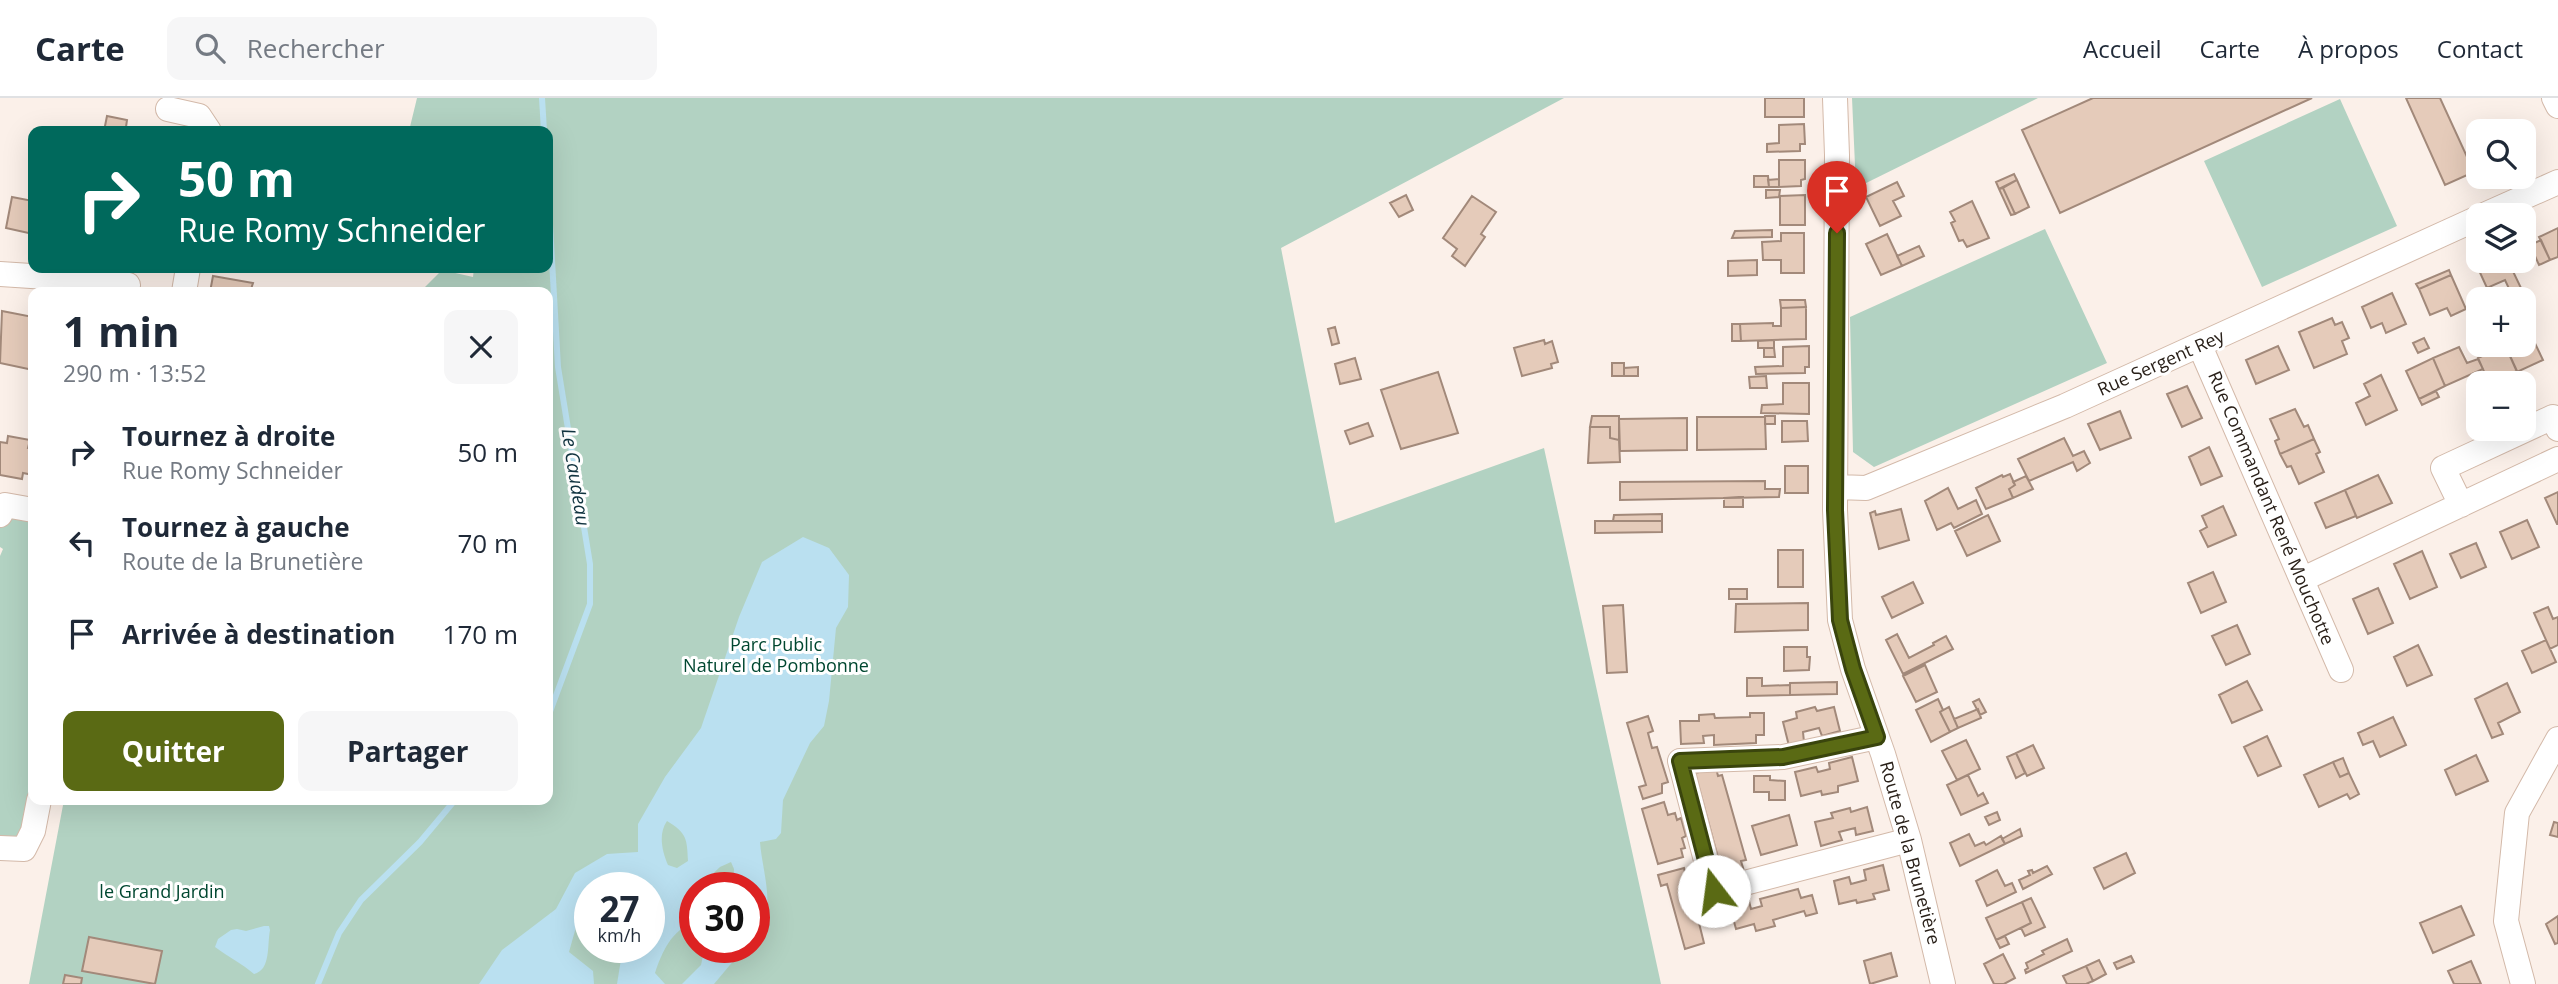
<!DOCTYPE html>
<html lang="fr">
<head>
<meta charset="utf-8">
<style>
  body { margin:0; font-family:"Open Sans",sans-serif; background:#f6f6f7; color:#1f2937; height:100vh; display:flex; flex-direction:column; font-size:26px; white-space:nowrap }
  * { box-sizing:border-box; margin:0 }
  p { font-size:23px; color:#747a83 }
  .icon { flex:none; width:38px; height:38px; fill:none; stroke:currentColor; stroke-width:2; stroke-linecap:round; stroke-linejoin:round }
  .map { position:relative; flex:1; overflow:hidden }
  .drawer { position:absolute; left:28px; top:189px; width:525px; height:518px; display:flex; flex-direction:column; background:#fff; border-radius:14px; box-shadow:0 7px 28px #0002 }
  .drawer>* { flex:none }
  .top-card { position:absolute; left:28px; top:28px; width:525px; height:147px; border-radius:14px; box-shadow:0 7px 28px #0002; background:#00695c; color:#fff; overflow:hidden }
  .tools { position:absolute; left:2466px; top:21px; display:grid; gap:14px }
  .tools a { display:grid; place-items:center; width:70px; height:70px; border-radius:14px; background:#fff; box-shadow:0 7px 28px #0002; font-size:35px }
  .speed { position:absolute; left:574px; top:774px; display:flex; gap:14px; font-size:35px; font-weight:700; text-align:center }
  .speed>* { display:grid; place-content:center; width:91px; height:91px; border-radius:50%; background:#fff; box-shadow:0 7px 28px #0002; line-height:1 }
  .speed small { font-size:18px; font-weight:400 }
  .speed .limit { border:10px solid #d22; background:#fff; color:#111 }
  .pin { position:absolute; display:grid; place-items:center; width:60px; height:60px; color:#fff; margin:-72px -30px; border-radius:50% 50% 50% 0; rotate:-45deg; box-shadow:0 0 7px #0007 }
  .pin .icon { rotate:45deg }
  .me { position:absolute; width:77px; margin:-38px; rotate:345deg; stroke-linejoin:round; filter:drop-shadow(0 0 5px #0008) }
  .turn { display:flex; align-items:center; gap:24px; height:147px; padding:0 35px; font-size:32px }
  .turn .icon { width:91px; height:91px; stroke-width:2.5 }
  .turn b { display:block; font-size:49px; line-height:60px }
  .round { display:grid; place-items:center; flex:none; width:74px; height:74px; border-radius:14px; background:#f6f6f7 }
  .headline { display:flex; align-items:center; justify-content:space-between; height:119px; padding:0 35px }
  h1 { font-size:42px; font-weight:700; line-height:52px }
  .action { display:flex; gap:14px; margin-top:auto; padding:14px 35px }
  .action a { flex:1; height:80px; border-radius:14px; background:#5a6a14; color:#fff; font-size:28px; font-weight:700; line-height:80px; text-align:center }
  .action a+a { background:#f6f6f7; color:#1f2937 }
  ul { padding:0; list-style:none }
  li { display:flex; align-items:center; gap:21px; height:91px; padding:0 35px }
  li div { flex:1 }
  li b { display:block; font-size:26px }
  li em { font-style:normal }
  header { display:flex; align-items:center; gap:42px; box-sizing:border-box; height:98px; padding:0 35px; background:#fff; border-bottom:2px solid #e0e1e3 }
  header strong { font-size:33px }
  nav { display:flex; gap:38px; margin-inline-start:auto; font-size:24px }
  .search { width:490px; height:63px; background:#f6f6f7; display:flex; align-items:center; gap:18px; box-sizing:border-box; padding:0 24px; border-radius:14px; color:#747a83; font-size:26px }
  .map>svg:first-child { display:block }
</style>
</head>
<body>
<header>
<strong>Carte</strong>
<div class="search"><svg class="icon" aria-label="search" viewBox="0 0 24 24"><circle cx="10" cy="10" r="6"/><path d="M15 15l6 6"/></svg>Rechercher</div>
<nav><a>Accueil</a><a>Carte</a><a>À propos</a><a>Contact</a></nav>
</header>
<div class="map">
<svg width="2558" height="886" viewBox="0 0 2558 886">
  <rect width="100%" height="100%" fill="#fbf0e9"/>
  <path fill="#b2d2c2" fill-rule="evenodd" d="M417,0h1147l-283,150 54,275 209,-75 117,536h-1632l35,-184h484v-508h-128l22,-22 31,7 1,-9h74v-137h-139zM590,789h59v60h-59zM695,789h59v60h-59z
    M1852,0h186l-182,90z
    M2340,1l57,127 -135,61 -58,-126z
    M2045,131l62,134 -233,104 -21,-15 -3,-135z
    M9,415l24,5v271c-4,21 -2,39 -22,51l-11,-3v-281l3,-7 -3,-2v-19z"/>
  <path fill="#bae0f0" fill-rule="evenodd" d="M803,439l26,11 20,27 -1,32 -12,21 -7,73 -5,25 -14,17 -27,57 -2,33 -5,6 -16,3c2,30 19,73 -6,96v-51h-21l1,-18 -3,-7 -11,5 -15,14 4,6h-14v35c-23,7 -33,30 -40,51l10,11h-48l6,-37h26v-60h-59v32l-14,8 -7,25 24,19 1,13h-115l23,-34 54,-41 19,-36 32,-19 31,-2v-28l27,-47 36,-49 38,-111 23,-55zM667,723c20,12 20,18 21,40l-11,7 -9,-3c-6,-14 -10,-31 -1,-44z
    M264,828h5l1,4c-3,16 1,40 -16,44 -11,-10 -26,-17 -39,-27l3,-8 13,-9 6,-1 9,2z
    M705,849h40l-31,37h-32l19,-19z"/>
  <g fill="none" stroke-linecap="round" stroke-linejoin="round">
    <path stroke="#bae0f0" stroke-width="6" d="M542,0l2,33
      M548,91l10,178 32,197v40l-42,113
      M318,886l21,-51 22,-33 59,-58 35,-42"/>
  </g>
  <path fill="#e5cbba" stroke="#a2897a" stroke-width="2" d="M1765,0h39v19h-39z
    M2093,0h219l-252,115 -38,-83z
    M2406,0h34l34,74 -29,13z
    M107,18l20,4 -1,7 9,2 -1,2h-30z
    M1804,26l1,20h-5v7l-33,1v-8l12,-1v-18z
    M1779,62h26v19l-4,1v6l-22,1z
    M2014,76l3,6 -18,9 -3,-7z
    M1754,78h14l1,11h-15z
    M1779,81v8h-10l-1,-7z
    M2017,82l12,27 -14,7 -12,-26z
    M1897,84l7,14 -11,5 8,15 -21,10 -14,-29z
    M2003,90l12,26 -4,1 -12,-26z
    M1766,92h14l-1,7 -13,1z
    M1406,97l7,15 -14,7 -9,-14z
    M1805,97v30h-25v-29z
    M1472,98l24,16 -15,22 4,3 -20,29 -13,-10 5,-7 -14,-11z
    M12,99l21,4v33l-27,-6z
    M1972,103l17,37 -22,9 -4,-7 -4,1 -8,-18 4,-2 -5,-9z
    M2558,130v29l-8,3 -11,-23z
    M1772,132v7l-40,1 3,-7z
    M1781,135h23v40h-23v-13h-18l-1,-18 19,-1z
    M1887,136l15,32 -21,9 -15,-31z
    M2541,142l9,20 -11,5 -9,-20z
    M1919,148l5,10 -22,10 -5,-10z
    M2478,155v8h30l13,27 -10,5 -6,-13 -18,8 -15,-33z
    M1757,162v15l-29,1v-15z
    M2449,172l2,5 -32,14 -3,-5z
    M2451,177l15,34 -15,7 -4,-8 -17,7 -11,-26z
    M213,178l40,7 -3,9h-40z
    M2392,195l14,31 -20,9 -4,-10 -11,5 -9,-21z
    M1780,202h25l1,7 -25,1z
    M1806,209v32l-65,2 -1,-17 33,-1v3h8v-18z
    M2,213l31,6v53l-33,-7z
    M2332,220l3,7 7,-3 7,16 -7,3 5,13 -33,14 -15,-36z
    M1732,226h8l1,17h-9z
    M1335,229l4,16 -7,2 -4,-16z
    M2530,235l13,27 -26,12 -12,-27h19v-9z
    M2424,240l5,10 -11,5 -5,-10z
    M1544,242l1,4 7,-3 6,21 -7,2 1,4 -30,8 -8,-28z
    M1774,242v8h-16v-7z
    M2505,247l12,26 -28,12 -11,-25z
    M1809,248v21h-4v6l-49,1 -1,-7 28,-1v-19z
    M2278,248l11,24 -33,14 -10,-24z
    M2459,249l8,16 11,-4 5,10 -38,17 -12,-28z
    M1764,250h10l1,9h-11z
    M1355,260l6,21 -21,5 -5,-20z
    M2433,260l12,28 -26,13 -13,-28z
    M1612,265h12v13h-12z
    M1638,269v9h-14v-8z
    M1438,274l20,61 -57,16 -20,-59z
    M2381,277l16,35 -31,15 -10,-22 14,-7 -6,-12z
    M1766,278l1,12h-17l-1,-11z
    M1783,285h26v31l-48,-1 1,-8 21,-1z
    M2187,288l15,32 -20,9 -15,-33z
    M2436,293l3,6 -17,8 -3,-6z
    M2295,311l9,18 4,-2 6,14 -34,15 -5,-13 4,-2 -9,-20z
    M2120,313l11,27 -31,12 -12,-26z
    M1592,318h27v24l-9,-2v-11h-20z
    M1765,318h10v8h-10z
    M1697,319h68l1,32 -69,1z
    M1687,320v32l-67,1 -1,-32z
    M1782,323h25l1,20 -26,1z
    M1368,325l5,13 -23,8 -5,-13z
    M1590,329h20v11l9,2 1,22 -32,1z
    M8,338l22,4 -2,8 5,1v26l-10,-2 -1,6 -22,-4v-33l7,1z
    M2064,340l9,18 11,-5 6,12 -13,8 -4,-9 -44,19 -11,-22z
    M2314,341l6,13 -4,2 8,18 -25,12 -8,-18 -4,1 -7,-13z
    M2209,349l13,29 -21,9 -12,-28z
    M1785,368h23v27h-23z
    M2010,376l5,11 -6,4 4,9 -27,11 -10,-21 26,-13 1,2z
    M2378,377l14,28 -35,15 -12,-28z
    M2026,378l7,13 -20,9 -4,-9 6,-4 -2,-3z
    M1765,383v8h15l-1,8 -159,3v-18z
    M1948,390l10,21 18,-9 6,14 -28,14 -3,-5 -14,7 -12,-29z
    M2345,392l11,26 -30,12 -11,-25z
    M2558,394v32h-1l-12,-26z
    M1743,399v10h-19v-9z
    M2223,408l13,29 -28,12 -8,-16 7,-4 -5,-11z
    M1901,411l8,31 -30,9 -9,-36 5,-2 1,4z
    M1662,416v7h-49l1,-6z
    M1988,417l12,26 -33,15 -12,-25z
    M2527,422l12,27 -27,12 -12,-27z
    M1595,423h67v11l-67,1z
    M2476,445l10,24 -25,11 -11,-24z
    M1778,452h25v37h-25z
    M2422,453l15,36 -27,12 -16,-35z
    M2213,474l13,30 -25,11 -13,-30z
    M1913,484l10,21 -31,15 -10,-21z
    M2378,490l15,35 -25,11 -15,-35z
    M1729,491h18v10h-18z
    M1808,505v27l-73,2 1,-28z
    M1623,507l4,67 -20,1 -4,-67z
    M2548,509l5,12 5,-2v28l-8,4 -16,-36z
    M2237,527l13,29 -24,11 -14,-29z
    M1897,536l12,24 25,-13 -1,-2 13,-7 7,13 -50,25 -17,-34z
    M2546,542l10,22 -24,11 -10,-22z
    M2418,547l14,30 -25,11 -13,-29z
    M1784,549h23v10h3l-1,13 -25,1z
    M1925,567l12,27 -21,10 -13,-26z
    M1747,580h15v8l28,-1v10l-43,1z
    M2247,583l15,29 -30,13 -13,-28z
    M1837,584v12l-47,1v-12z
    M2507,585l13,29 -22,11 5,11 -11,4 -17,-39z
    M1938,601l5,11 -3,2 10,20 -19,10 -15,-32z
    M1979,601l7,13 -6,3 -7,-13z
    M1815,609l2,4 17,-4 6,24 -18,5 -3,-8 -16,4 1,10 -15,4 -6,-24 14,-4 -1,-6z
    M1949,609l9,21 -8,4 -10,-20z
    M1978,611l3,9 -23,10 -4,-9z
    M1750,615h14v22h-8v8l-42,2v-10l-11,1 1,7 -23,1 -1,-23h19v-6l15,-1 1,4 35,-1z
    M1648,618l5,15 -5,2 4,15 5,-1 11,35 -6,2v9l-19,6 -4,-12 7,-2 -19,-62z
    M2393,619l13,28 -26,12 -7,-16 -10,4 -5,-12z
    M2267,638l14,30 -23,10 -14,-29z
    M1966,642l14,29 -23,11 -15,-29z
    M2033,647l11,23 -17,8 -11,-23z
    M2016,655l9,20 -9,5 -9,-21z
    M2476,657l12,26 -32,14 -11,-25z
    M1852,659l6,24 -20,5v6l-16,3 -1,-4 -20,5 -6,-24 21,-5 2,5 12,-3 -1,-6z
    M2343,660l6,15 -9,4 -7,-15z
    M2333,664l7,15 9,-4 10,21 -9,5 -3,-5 -28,13 -15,-32z
    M1716,670l2,8 4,-1 24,85 -5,1 3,10 -21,5 -28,-103z
    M1968,677l10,21 5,-3 5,10 -27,12 -14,-30z
    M1754,678h16v4l15,1v19h-16v-8h-15z
    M1664,704l4,13 7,-2 2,7 4,-2 5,18 -4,2 3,10 -4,1 2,8 -25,7 -16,-55z
    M1867,709l6,24 -17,4 -1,-7 -16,4 3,8 -21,6 -6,-24 18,-4 -2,-5 19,-5 1,4z
    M1997,714l3,8 -11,5 -4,-8z
    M1789,717l8,30 -36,10 -9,-29z
    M2554,724l4,1v14l-8,-2z
    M2020,731l2,7 -17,8 -3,-5z
    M1969,736l6,12 9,-4 2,3 15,-9 4,8 -45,22 -10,-23z
    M2126,755l9,20 -31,16 -10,-21z
    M1883,767l6,25 -16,4 2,5 -18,4 -1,-3 -17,4 -5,-23 15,-4 2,7 15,-4 -2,-10z
    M2047,768l5,8 -29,15 -4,-9 11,-5 -2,-4 4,-1 1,3z
    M1684,770l2,9 6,-2 10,35 -6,1 8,32 -19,6 -18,-65 -6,2 -3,-11z
    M1997,772l8,16 7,-3 4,9 -29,14 -11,-25z
    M1798,791l3,9 11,-3 5,18 -11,3 -2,-5 -31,9 2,6 -19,5 -2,-7 -18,5 -6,-22 19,-6 2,8 11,-3 -2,-7z
    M2031,800l14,29 -20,9 -4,-8 10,-5 -9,-21z
    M2022,804l9,21 -35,17 -10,-22z
    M2461,808l13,29 -41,18 -13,-30z
    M2558,818v27l-3,1 -9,-20z
    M2005,838l4,8 -9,4 -4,-8z
    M89,839l73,14 -7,33 -73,-13z
    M2067,841l5,12 -46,22 -1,-3 3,-2 -2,-5 18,-9 -2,-3z
    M1891,855l6,23 -27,8 -6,-23z
    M2003,856l12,24 -11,6h-10l-10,-20z
    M2131,858l3,6 -17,7 -3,-6z
    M2099,862l7,14 -13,7 -7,-15z
    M2471,863l10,23h-27l-6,-13z
    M2086,868l7,15 -7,3h-19l-4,-8z
    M65,877l17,3 -1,6h-18z"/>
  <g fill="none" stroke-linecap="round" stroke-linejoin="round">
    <g stroke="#d3b9a9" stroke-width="26">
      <path id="minor" d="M1835,0l2,57 -2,355 5,110 13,49 30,85 26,86 34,144
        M2554,0l4,8
        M168,11l31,7 10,15
        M2484,117l74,-33
        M0,176l92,6 36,5
        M184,194l4,-24
        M2200,248l141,324
        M1837,389l29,1 199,-82 413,-188
        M2461,407l-18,-37 110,-51 5,12
        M0,417l5,-10 28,5
        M2303,481l255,-120
        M1877,639l-94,20 -103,4 34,130 195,-51
        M0,750l24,1 9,-18 6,-31
        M2523,886l-17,-63 11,-108 41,-74"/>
    </g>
    <use href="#minor" stroke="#fff" stroke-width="24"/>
  </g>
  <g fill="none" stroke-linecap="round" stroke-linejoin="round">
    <g stroke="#3a450d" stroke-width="18">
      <path id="route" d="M1714,793l-34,-130 103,-4 94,-20 -24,-68 -13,-49 -5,-110 2,-277"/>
    </g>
    <use href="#route" stroke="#5a6a14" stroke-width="12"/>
  </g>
  <g text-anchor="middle" stroke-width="6" stroke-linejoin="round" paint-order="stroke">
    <g font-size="18" fill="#292019" stroke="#fff">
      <text transform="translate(2161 265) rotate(-24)" y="6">Rue Sergent Rey</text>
      <text transform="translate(2271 410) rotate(67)" y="6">Rue Commandant René Mouchotte</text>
      <text transform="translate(1910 755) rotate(75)" y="6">Route de la Brunetière</text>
    </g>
    <g font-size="18" fill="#004730" stroke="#fff">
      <text x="776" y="553">Parc Public<tspan x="776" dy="21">Naturel de Pombonne</tspan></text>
      <text x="162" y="800">le Grand Jardin</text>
    </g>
    <g font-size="19" font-style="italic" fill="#113440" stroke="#fff">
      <text transform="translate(576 379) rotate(81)" y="7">Le Caudeau</text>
    </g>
  </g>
</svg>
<div class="tools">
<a><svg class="icon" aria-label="search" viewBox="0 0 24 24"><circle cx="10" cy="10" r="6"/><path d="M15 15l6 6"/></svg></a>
<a><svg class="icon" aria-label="layers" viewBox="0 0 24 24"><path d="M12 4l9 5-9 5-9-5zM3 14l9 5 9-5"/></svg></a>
<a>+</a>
<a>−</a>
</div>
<div class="speed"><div>27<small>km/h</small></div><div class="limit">30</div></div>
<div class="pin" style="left:1837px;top:135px;background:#d93025"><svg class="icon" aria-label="arrive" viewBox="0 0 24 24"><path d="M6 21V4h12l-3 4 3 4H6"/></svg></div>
<svg class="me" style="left:1714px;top:793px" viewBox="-20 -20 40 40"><circle r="19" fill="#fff"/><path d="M0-13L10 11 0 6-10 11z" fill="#5a6a14"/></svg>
<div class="top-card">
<div class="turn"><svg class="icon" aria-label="right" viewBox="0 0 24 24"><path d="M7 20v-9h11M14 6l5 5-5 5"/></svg><div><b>50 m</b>Rue Romy Schneider</div></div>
</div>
<section class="drawer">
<div class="headline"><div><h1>1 min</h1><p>290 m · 13:52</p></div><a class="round"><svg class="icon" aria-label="close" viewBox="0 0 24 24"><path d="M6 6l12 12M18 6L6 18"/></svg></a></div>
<ul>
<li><svg class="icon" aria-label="right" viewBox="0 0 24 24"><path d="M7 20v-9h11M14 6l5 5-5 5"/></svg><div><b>Tournez à droite</b><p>Rue Romy Schneider</p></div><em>50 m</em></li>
<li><svg class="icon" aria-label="left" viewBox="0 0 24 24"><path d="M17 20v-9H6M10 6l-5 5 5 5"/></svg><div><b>Tournez à gauche</b><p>Route de la Brunetière</p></div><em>70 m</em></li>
<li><svg class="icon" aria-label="arrive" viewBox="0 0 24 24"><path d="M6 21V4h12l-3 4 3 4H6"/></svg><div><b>Arrivée à destination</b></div><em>170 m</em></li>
</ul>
<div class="action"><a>Quitter</a><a>Partager</a></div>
</section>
</div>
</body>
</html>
